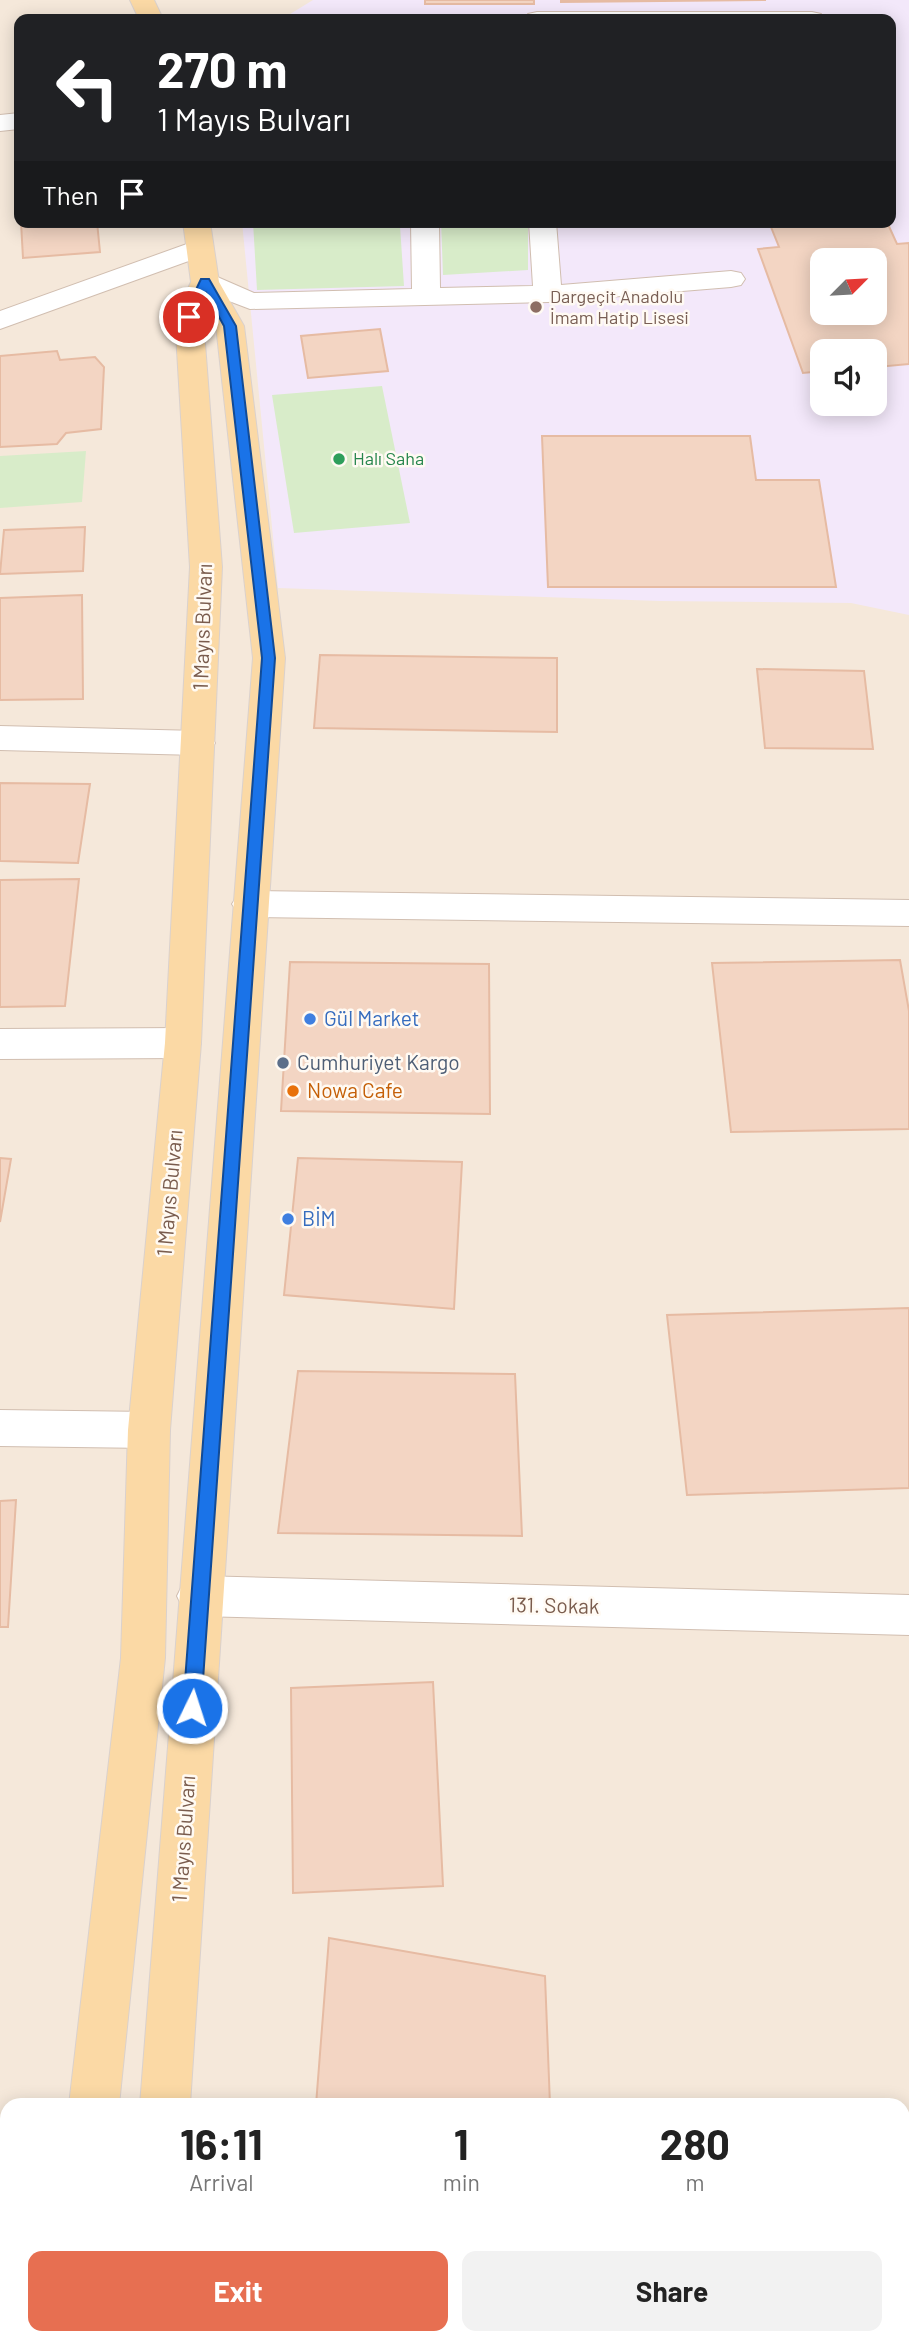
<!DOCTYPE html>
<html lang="en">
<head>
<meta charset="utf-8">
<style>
  body { margin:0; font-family:Barlow,sans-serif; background:#f2f2f2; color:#222; height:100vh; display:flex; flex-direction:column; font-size:26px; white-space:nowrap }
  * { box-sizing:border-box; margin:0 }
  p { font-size:23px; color:#767676 }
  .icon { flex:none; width:38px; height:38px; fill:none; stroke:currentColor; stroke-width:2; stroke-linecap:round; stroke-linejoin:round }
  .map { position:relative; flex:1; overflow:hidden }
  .sheet { position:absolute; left:0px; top:2098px; width:910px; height:247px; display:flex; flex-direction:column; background:#fff; border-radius:21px 21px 0 0; box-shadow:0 4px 18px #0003 }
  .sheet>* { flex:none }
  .hud { position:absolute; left:14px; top:14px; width:882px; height:214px; border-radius:14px; box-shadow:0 4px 18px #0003; background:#202124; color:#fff; overflow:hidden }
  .needle { width:46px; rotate:66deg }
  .fabs { position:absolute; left:810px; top:248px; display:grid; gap:14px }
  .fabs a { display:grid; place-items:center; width:77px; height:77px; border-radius:14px; background:#fff; box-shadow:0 4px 18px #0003; font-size:35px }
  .pin { position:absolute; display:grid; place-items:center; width:60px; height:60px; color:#fff; margin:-30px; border:4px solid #fff; border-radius:50%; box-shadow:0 2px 7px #0007 }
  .me { position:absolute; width:77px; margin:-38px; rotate:4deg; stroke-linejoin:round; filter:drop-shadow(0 0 5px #0008) }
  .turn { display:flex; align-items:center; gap:24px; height:147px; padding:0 28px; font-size:32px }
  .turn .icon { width:91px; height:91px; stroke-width:2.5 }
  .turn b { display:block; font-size:49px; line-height:60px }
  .then { display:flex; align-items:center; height:66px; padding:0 28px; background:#0003; gap:14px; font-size:26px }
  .eta { display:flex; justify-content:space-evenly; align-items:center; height:119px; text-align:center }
  .eta b { font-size:42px; font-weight:700; line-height:49px }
  .button { display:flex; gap:14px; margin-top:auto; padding:14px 28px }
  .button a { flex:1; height:80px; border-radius:14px; background:#e76f51; color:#fff; font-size:28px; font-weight:700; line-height:80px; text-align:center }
  .button a+a { background:#f2f2f2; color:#222 }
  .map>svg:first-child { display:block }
</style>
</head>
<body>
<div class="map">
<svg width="909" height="2344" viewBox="0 0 909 2344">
  <rect width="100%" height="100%" fill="#fdf6ec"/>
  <path fill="#f5e8da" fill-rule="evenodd" d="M0,0h909v2344h-909zM19,19h872v203h-872zM822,261h53v52h-53zM822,352h53v52h-53zM7,2105h896v233h-896z"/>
  <path fill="#f3e8fa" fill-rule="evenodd" d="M313,0h596v615l-58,-12 -191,-2 -382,-13 -36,-366h649v-203h-609zM822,261h53v52h-53zM822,352h53v52h-53z"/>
  <path fill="#d8ecc9" d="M253,222l147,4 4,60 -147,4z
    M441,222h87v48l-85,5z
    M382,386l28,137 -116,10 -22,-138z
    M86,451l-4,51 -82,6v-52z"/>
  <path fill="#f3d5c3" stroke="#e6bba3" stroke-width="2" fill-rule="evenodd" d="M425,0h109v4h-109z
    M561,0h205l-205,2z
    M21,222h76l3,30 -77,6z
    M769,222h118l10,22 12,-1v121l-33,3 7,17 -8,1v-33h-53v19l-19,2 -45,-124 21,-2zM822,261h53v52h-53z
    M380,329l8,42 -80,7 -7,-42z
    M57,351l3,9 35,-3 9,10 -3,62 -35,4 -9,11 -57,3v-91z
    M542,436h208l6,44h63l17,107h-288z
    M85,527l-2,44 -83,3 4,-44z
    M82,595l1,104 -83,1v-102z
    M320,655l237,3v74l-243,-4z
    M757,669l107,2 9,78 -108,-1z
    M0,783l90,1 -12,79 -78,-2z
    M79,879l-14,127 -65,1v-127z
    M900,960l9,51v118l-178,3 -19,-169z
    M290,962l199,2 1,150 -209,-3z
    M0,1158l11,1 -11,63z
    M298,1158l164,4 -8,147 -170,-14z
    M909,1308v180l-222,7 -20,-180z
    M298,1371l217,3 7,162 -244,-3z
    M16,1500l-8,127h-8v-126z
    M433,1682l10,204 -150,7 -2,-205z
    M329,1938l216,38 5,129h-234z
    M248,2338h206v6h-206z
    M630,2338h205l1,6h-206z"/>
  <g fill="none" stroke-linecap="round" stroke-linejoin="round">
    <g stroke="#d1beb0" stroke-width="2">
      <path id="minor" d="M537,12h275l9,2 3,5h-299l3,-5z
        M19,113v16l-19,2v-16z
        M411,222h28l1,66 93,-2 -4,-64h27l5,63 170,-14 10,2 4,6 -4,6 -10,2 -183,15 -298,7 -55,-21 -4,-6 4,-6 10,-2 10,2 39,17 158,-4z
        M198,240l10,2 4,6 -4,6 -208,75v-18z
        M0,726l198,5 12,4 5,8 -5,8 -12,4 -198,-5z
        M250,891l659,9v26l-659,-9 -12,-4 -6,-9 6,-9z
        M183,1028l13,5 5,10 -5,10 -13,5 -183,1v-30z
        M0,1410l149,2 15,5 6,13 -6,13 -15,5 -149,-2z
        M199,1576l710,19v40l-710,-19 -15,-6 -7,-14 7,-14z"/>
    </g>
    <g stroke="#dad1cd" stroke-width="2">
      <path id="major" d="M130,0h24l9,19h-24z
        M183,222h27l9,60 25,44 41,332 -95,1447h-50l113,-1447 -37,-332 -9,-17 -4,8 19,250 -21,476 -31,387 -5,228 -46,447h-50l52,-447 7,-228 37,-387 25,-476 -15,-250 16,-35z
        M38,2338h52l-1,6h-52z
        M121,2338h52l-1,6h-52z"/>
    </g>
    <use href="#minor" fill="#fff" fill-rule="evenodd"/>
    <use href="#major" fill="#fbd9a5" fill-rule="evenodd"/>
  </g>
  <path fill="#1a73e8" stroke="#114b97" stroke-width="2" d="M201,279h8l27,47 39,332 -74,1050 -2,6 -7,3 -6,-3 -3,-6 79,-1050 -38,-332 -18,-33 -13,26 -10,-2z"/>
  <circle fill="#8d6e63" stroke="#fffaf3" stroke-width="2.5" cx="536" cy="307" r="7"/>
  <circle fill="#2e9e5b" stroke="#fffaf3" stroke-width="2.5" cx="339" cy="459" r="7"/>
  <g fill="#3f7fe0" stroke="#fffaf3" stroke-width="2.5">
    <circle cx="310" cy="1019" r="7"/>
    <circle cx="288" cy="1219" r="7"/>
  </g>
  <circle fill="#5c6f8a" stroke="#fffaf3" stroke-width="2.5" cx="283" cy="1063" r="7"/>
  <circle fill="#e8710a" stroke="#fffaf3" stroke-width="2.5" cx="293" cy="1091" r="7"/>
  <g text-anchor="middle" stroke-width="5" stroke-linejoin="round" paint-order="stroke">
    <g font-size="18" fill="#785e54" stroke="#fffaf3" text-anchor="start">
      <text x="550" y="303">Dargeçit Anadolu<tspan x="550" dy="21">İmam Hatip Lisesi</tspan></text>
    </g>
    <g font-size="18" fill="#27864d" stroke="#fffaf3" text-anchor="start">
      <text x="353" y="465">Halı Saha</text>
    </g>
    <g font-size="21" fill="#7a5c4d" stroke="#fffaf3">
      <text transform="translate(203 627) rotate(-88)" y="7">1 Mayıs Bulvarı</text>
      <text transform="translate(170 1193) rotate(-85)" y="7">1 Mayıs Bulvarı</text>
      <text transform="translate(554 1606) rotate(1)" y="7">131. Sokak</text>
      <text transform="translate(184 1839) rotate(-86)" y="7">1 Mayıs Bulvarı</text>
    </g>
    <g font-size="21" fill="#366cbe" stroke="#fffaf3" text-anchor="start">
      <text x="324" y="1026">Gül Market</text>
      <text x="302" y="1226">BİM</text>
    </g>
    <g font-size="21" fill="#4e5e75" stroke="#fffaf3" text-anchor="start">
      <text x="297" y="1070">Cumhuriyet Kargo</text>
    </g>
    <g font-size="21" fill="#c56008" stroke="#fffaf3" text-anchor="start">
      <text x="307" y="1098">Nowa Cafe</text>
    </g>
  </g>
</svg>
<div class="fabs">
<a><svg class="needle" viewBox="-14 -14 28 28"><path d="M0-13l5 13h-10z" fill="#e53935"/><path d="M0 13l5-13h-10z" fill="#767676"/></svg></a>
<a><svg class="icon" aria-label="sound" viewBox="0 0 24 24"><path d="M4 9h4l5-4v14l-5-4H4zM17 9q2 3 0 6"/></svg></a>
</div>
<div class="pin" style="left:189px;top:317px;background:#d93025"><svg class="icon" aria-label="arrive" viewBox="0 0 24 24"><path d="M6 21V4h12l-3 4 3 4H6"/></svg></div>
<svg class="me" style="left:192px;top:1708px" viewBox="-20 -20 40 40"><circle r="17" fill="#1a73e8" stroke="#fff" stroke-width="3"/><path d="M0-11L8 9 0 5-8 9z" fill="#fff"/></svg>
<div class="hud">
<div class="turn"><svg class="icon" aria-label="left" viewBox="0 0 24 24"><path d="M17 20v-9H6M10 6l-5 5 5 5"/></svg><div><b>270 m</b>1 Mayıs Bulvarı</div></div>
<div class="then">Then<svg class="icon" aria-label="arrive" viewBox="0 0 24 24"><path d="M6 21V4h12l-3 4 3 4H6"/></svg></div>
</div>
<section class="sheet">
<div class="eta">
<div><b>16:11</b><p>Arrival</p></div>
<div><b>1</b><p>min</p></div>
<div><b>280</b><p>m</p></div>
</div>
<div class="button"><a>Exit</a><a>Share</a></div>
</section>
</div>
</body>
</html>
